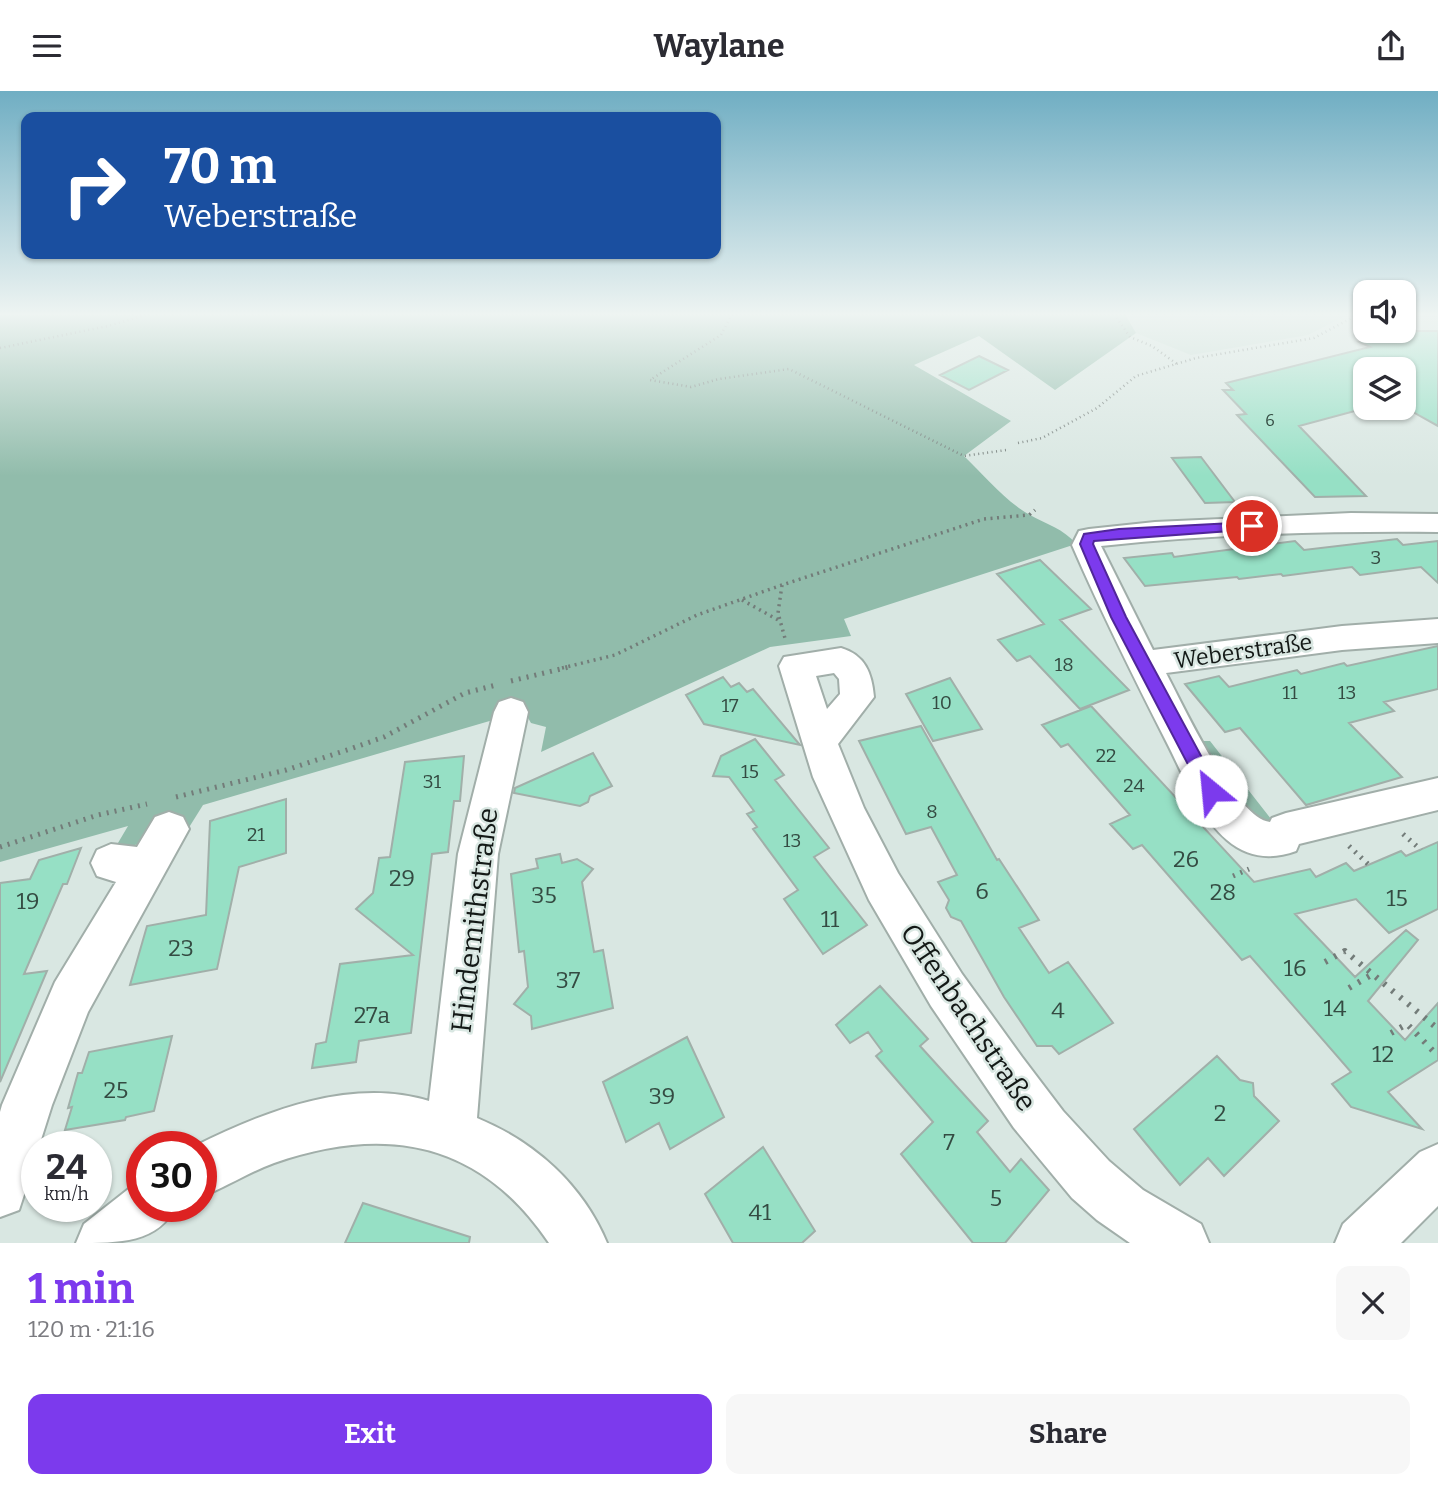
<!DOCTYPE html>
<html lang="en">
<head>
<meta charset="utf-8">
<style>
  body { margin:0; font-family:Bitter,serif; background:#f7f7f7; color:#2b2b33; height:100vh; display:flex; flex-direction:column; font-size:26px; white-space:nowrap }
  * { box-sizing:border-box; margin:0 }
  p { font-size:23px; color:#7c7c81 }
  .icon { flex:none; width:38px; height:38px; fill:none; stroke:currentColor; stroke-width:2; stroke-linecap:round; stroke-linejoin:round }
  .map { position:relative; height:1152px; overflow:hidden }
  .panel { display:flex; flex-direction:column; background:#fff; flex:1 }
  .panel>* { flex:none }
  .guide { position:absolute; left:21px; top:21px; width:700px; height:147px; border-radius:14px; box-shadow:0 2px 5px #0004; background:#1a4fa0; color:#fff; overflow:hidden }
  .controls { position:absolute; left:1353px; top:189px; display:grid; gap:14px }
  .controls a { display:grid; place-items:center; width:63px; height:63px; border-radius:14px; background:#fff; box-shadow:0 2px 5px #0004; font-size:35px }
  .speed { position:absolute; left:21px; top:1040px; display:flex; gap:14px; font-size:35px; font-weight:700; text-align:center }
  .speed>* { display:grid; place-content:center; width:91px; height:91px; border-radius:50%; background:#fff; box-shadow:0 2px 5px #0004; line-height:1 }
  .speed small { font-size:18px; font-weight:400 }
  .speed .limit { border:10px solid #d22; background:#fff; color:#111 }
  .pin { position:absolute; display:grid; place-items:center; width:60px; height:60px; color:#fff; margin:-30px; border:4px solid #fff; border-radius:50%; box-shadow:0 2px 7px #0007 }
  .me { position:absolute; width:77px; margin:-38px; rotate:332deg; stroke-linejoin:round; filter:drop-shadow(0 0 5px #0008) }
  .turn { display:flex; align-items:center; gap:24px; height:147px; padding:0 28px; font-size:32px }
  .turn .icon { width:91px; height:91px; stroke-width:2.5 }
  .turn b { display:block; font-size:49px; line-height:60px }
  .round { display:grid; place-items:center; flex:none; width:74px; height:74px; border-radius:14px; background:#f7f7f7 }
  .head { display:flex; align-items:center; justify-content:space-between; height:119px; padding:0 28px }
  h1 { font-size:42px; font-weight:700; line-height:52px; color:#7c3aed }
  .cta { display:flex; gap:14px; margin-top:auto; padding:14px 28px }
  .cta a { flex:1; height:80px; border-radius:14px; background:#7c3aed; color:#fff; font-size:28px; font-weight:700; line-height:80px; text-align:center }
  .cta a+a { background:#f7f7f7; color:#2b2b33 }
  header { display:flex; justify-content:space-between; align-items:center; height:91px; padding:0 28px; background:#fff; font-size:32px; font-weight:700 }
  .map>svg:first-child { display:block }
</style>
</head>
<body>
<header><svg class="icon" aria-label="menu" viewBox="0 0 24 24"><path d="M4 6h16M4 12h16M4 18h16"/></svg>Waylane<svg class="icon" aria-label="share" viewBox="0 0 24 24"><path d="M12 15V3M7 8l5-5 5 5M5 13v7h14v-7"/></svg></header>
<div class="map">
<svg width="1438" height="1152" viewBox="0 0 1438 1152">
  <rect width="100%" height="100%" fill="#d9e7e2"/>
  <path fill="#c8ded5" d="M1125,223h224l-41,21 -117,20 -55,-22z"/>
  <path fill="#91bcab" d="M1125,223l11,19 -81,57 -76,-54 -65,29 97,56 -47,35c20,19 42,46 66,59 16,9 34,14 46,29l-232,75 7,17 -81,11 -229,105 5,-25 -15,-4 -4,-7 1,-8 -31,-1 -4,13 -290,85 -15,24 -53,16 -20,3 13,-22 -128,36v-547z
    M1195,650h15l65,83 -20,-3z"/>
  <path fill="#96e0c5" stroke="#a1afa9" stroke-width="2" d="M1395,240h43v95l-34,-19v-38h-39l1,39 -67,18 67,70 -51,1 -78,-82 9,-1 -23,-24h10l-7,-7 144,-36 -11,-5z
    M979,265l29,14 -39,20 -29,-15z
    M1201,366l34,45 -30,1 -33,-45z
    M1397,448l6,6 35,-4v42l-17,-16 -61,8 -8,-8 -69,9 -2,-2 -42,5 -2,-2 -92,9 -21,-28 48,-5 2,4 121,-16 9,9z
    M1040,469l51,49 -31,11 69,70 -49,19 -50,-53 -13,5 -19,-21 46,-16 -47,-50z
    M1438,555v43l-54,13 10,9 -45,12 53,54 -96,28 -66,-77 -15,4 -40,-48 34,-8 10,11 68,-17 4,4 43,-11 3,3z
    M723,586l8,10 8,-4 8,9 6,-3 47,56 -96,-21 -18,-29z
    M950,587l32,51 -49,12 -27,-47z
    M1091,615l163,176 56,-13 6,8 30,-14 8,8 47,-20 5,5 32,-14v67l-49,24 -33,-34 -61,15 60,63 51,-47 12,10 -50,61 37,39 33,-37v57l-50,32 34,37 -71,-22 -19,-23 19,-12 -101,-116 -8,4 -100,-115 -9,4 -23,-25 20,-9 -62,-71 -7,3 -19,-22z
    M921,635l76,134 2,-1 40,61 -20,8 30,45 19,-11 45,61 -54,31 -7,-8h-15l-33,-49 -43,-76 -10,-4 -5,-9 3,-8 -11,-18 19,-7 -26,-48 -25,7 -47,-93z
    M755,648l29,36 -9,5 54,68 -15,9 53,68 -44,29 -39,-55 14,-9 -45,-61 4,-2 -10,-13 7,-3 -25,-34 -16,-1 8,-20z
    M593,662l19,33 -22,10 -2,6 -8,4 -66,-13 1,-5z
    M464,665l-4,45h-6l-6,51 -16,2 -21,179 -52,8 -3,21 -44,6 4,-24 10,-2 14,-78 73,-9 -57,-46 17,-16 6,-35 11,-1 15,-95z
    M286,708v54l-47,14 -22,102 -87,16 17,-59 59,-11 4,-94z
    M81,757l-14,36h-4l-39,90 23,-3 -47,111v-199l30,-4 9,-19z
    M560,763l2,9 15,-4 16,10 -11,13 12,70 9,-2 10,58 -81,21 -1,-13 -17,-12 14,-17 -4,-36 -5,1 -8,-78 27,-6 -2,-9z
    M880,895l48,53 -8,7 68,75 -11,11 33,40 11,-13 28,31 -44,53h-32l-72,-89 32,-32 -57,-66 6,-5 -14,-19 -18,11 -14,-18z
    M172,945l-18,75 -28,6 -1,3 -60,10 7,-23 -4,1 10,-35h4l7,-21z
    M687,946l37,80 -54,32 -11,-26 -33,19 -23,-60z
    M1217,965l23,24 13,3 1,13 25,25 -55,55 -16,-18 -28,27 -46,-56z
    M763,1056l52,84 -13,12h-69l-28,-49z
    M363,1112l107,34 -1,6h-124z"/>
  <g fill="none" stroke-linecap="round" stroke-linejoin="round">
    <g stroke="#a1aea9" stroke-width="4">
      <path id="street" d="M1351,422l87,1v18c-112,-1 -225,2 -337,14l52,104 189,-24 96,-7v24l-96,7 -176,23c17,32 69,145 104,149l2,-4 14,-5 152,-35v32l-139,34 -3,7c-25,9 -48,7 -69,-11 -29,-25 -44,-66 -61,-99 -33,-65 -65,-129 -94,-196l7,-14 10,-2 66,-7z
        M841,557c24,7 31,25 33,49l-36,47 26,64 34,65 64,101 60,83 41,54 46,50 34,29 58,34 8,19h-79l-33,-23 -25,-22 -58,-70 -83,-122 -62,-106 -56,-123 -34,-111 5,-9zM834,582l5,6 1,15 -13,15 -11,-33z
        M511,607l12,4 5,10 -30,142 -21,264c58,24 106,67 130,125h-58c-69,-102 -163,-119 -275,-80 -25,9 -48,24 -73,34v-51h-6c70,-35 157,-69 234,-45l29,-247 36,-142 5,-10z
        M169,721l14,5 6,12 -101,183 -36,93 -13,41h-2v9l-18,55 -19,7v-105l2,-7 53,-123 61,-100 -19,-6 -6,-13 6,-13 14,-6 26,3 18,-30z
        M1438,1053v62l-37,37h-66l8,-19 77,-72z
        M142,1092v23h34c-18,37 -56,37 -100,37l8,-19 47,-37z"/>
    </g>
    <path stroke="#737c79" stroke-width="2.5" stroke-dasharray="1 3.5" stroke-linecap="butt" d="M732,223l-11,21 -71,45 41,7 28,-8 70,-10 175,87 42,-6
      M1114,223l16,23 22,9 25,18
      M0,257l108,-22 41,-12
      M1018,352l24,-5 55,-30 39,-32 60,-18 118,-20 45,-24"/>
    <path stroke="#737c79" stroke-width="3.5" stroke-dasharray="2 4.5" stroke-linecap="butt" d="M782,494l-4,28 8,29
      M742,509l38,21
      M562,577l53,-13 82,-40 85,-30 202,-66 45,-4 6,-5"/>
    <path stroke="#737c79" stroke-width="5" stroke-dasharray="2 6" stroke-linecap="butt" d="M511,590l58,-14
      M176,706l110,-27 64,-21 34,-12 81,-44 31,-8
      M1403,743l18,16
      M1349,755l20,19
      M0,756l98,-32 49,-11
      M1233,785l16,-7"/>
    <path stroke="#737c79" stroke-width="6" stroke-dasharray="2.5 8" stroke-linecap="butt" d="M1325,871l20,-11 93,78
      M1349,897l24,-14
      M1391,942l16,-9 31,32"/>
    <use href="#street" fill="#fff" fill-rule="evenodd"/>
  </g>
  <linearGradient id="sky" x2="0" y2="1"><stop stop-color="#70aec3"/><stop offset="0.58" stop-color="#eef4f2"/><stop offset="1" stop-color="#eef4f2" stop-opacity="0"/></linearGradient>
  <rect width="1438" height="385" fill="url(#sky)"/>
  <path fill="#7c3aed" stroke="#51269a" stroke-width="2" d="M1252,431l5,1v6l-163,12 -1,3 33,73 94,174 -2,6 -7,2 -6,-2 -94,-180 -31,-73 4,-10 35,-5z"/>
  <g text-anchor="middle" stroke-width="5" stroke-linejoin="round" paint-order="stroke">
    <g font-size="16" fill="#344b42">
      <text x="1270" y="335">6</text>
    </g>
    <g font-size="19" fill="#344b42">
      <text x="1376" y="473">3</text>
      <text x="1064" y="580">18</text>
      <text x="1290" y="608">11</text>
      <text x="1347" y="608">13</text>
      <text x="942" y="618">10</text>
      <text x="730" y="621">17</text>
      <text x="1106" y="671">22</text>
      <text x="750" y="687">15</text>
      <text x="432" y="697">31</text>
      <text x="1134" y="701">24</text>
      <text x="932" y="727">8</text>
      <text x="256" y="750">21</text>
      <text x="792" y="756">13</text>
    </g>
    <g font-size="23" fill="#141917" stroke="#d9e7e2">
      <text transform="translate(1243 560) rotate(-8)" y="8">Weberstraße</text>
    </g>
    <g font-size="23" fill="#344b42">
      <text x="1186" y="776">26</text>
      <text x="402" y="795">29</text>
      <text x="982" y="808">6</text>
      <text x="1223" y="809">28</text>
      <text x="544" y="812">35</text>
      <text x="1397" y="815">15</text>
      <text x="28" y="818">19</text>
      <text x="830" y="836">11</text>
      <text x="181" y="865">23</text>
      <text x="1295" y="885">16</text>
      <text x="568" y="897">37</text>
      <text x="1335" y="925">14</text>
      <text x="1058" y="927">4</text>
      <text x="372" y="932">27a</text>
      <text x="1383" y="971">12</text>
      <text x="116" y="1007">25</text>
      <text x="662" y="1013">39</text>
      <text x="1220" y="1030">2</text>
      <text x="949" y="1059">7</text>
      <text x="996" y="1115">5</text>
      <text x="760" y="1129">41</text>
    </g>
    <g font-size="28" fill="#141917" stroke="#d9e7e2">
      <text transform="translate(474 829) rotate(-83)" y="10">Hindemithstraße</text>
      <text transform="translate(969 926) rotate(56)" y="10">Offenbachstraße</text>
    </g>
  </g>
</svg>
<div class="controls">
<a><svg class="icon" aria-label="sound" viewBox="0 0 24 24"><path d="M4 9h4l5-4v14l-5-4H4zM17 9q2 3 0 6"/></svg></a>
<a><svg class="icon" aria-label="layers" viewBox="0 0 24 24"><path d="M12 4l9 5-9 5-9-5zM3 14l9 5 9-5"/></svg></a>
</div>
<div class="speed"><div>24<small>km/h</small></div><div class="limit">30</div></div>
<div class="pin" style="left:1252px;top:435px;background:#d93025"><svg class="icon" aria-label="arrive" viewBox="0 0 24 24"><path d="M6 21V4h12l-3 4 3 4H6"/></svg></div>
<svg class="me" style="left:1211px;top:700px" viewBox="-20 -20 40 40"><circle r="19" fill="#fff"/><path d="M0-13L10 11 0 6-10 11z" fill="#7c3aed"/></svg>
<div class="guide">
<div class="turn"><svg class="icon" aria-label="right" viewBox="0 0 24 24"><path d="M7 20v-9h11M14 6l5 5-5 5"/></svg><div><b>70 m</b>Weberstraße</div></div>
</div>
</div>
<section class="panel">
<div class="head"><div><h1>1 min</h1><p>120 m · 21:16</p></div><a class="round"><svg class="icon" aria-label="close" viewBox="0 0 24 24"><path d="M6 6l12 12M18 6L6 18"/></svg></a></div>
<div class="cta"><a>Exit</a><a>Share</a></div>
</section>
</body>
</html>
